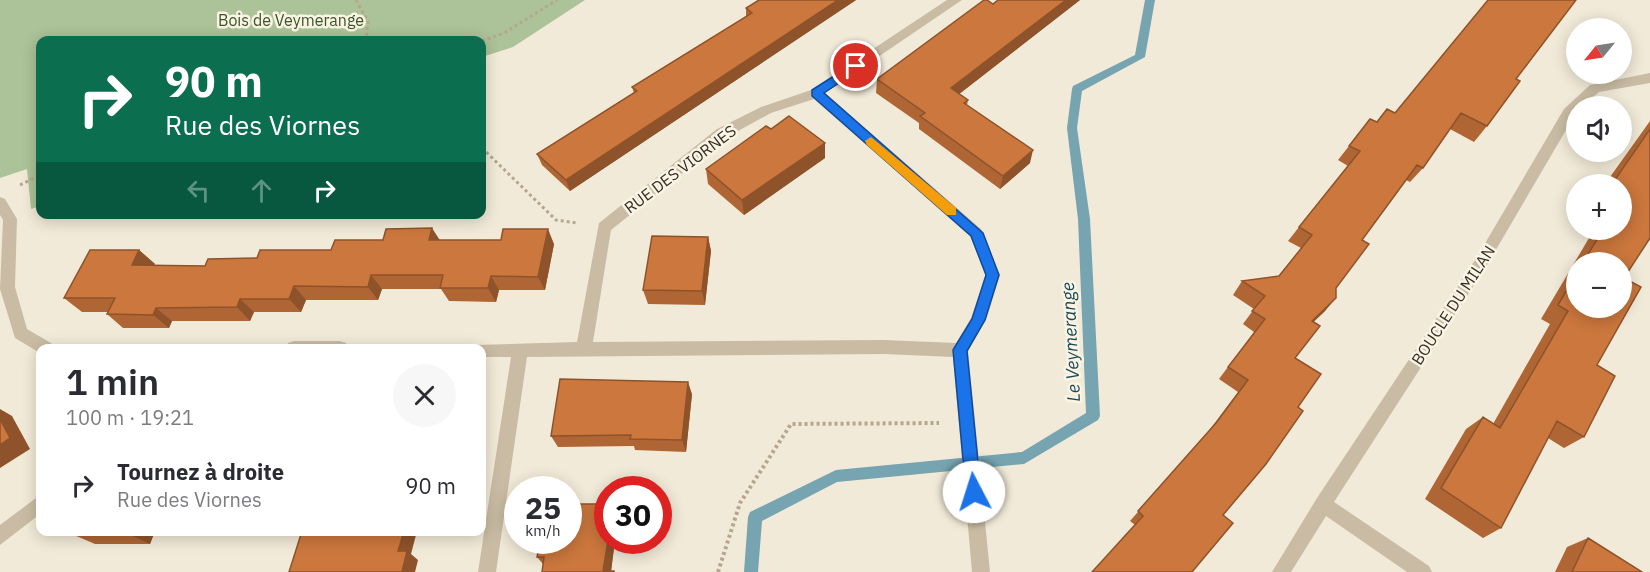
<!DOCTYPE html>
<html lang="fr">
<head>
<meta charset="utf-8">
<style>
  body { margin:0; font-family:"IBM Plex Sans",sans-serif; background:#f7f7f7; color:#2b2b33; height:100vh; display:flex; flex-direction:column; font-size:22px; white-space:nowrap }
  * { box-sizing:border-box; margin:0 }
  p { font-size:20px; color:#7c7c81 }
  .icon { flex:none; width:33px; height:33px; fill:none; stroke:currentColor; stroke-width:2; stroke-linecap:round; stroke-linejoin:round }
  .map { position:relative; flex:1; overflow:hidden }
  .sheet { position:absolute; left:36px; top:344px; width:450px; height:192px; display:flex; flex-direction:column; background:#fff; border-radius:12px; box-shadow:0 3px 15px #0003 }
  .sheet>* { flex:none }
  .banner { position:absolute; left:36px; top:36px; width:450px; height:183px; border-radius:12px; box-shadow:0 3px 15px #0003; background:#0b6e4f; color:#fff; overflow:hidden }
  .needle { width:39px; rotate:240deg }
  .buttons { position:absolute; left:1566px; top:18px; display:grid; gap:12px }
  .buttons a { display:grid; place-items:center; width:66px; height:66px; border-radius:50%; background:#fff; box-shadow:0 3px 15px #0003; font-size:30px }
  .speed { position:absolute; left:504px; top:476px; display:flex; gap:12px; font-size:30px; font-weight:700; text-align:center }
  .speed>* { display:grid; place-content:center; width:78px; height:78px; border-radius:50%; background:#fff; box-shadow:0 3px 15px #0003; line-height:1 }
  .speed small { font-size:15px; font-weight:400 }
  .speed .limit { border:9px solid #d22; background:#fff; color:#111 }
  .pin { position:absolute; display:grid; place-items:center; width:51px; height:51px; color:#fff; margin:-26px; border:3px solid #fff; border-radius:50%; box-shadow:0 2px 6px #0007 }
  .me { position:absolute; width:66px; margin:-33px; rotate:355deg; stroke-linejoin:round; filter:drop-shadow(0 0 4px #0008) }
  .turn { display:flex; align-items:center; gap:21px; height:126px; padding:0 30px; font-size:27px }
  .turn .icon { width:78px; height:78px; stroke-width:2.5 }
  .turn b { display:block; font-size:42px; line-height:51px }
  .lanes { display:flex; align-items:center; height:57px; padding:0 30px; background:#0003; justify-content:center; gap:30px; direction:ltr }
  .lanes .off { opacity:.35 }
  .round { display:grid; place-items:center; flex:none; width:63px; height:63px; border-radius:32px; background:#f7f7f7 }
  .summary { display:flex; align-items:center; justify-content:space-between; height:102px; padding:0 30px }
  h1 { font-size:36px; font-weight:600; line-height:45px }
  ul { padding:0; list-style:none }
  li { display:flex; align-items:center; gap:18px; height:78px; padding:0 30px }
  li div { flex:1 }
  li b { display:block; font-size:22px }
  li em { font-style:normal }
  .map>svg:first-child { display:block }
</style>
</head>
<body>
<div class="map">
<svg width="1650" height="572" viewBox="0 0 1650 572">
  <rect width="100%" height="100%" fill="#f2ead8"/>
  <path fill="#acc298" d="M0,0h585l-72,47 -31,10v-17h-442v166l-9,3 -4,-40 -27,9z"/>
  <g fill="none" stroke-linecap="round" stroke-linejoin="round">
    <path fill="#76a4b0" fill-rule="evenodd" d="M1145,0h10l-10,57 -63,34 -5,37 13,91 10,197 -2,4 -74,44 -187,18 -75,39 -4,51h-14l4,-55 2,-5 86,-42 186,-18 64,-39 -8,-194 -11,-91 5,-39 1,-3 62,-31z"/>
    <path stroke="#b6a68e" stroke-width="3" stroke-dasharray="3 3" stroke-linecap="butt" d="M356,0l12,22 -2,18
      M482,41l22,-8 53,-33
      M482,148l74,72 21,3
      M20,185l20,-10"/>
    <path stroke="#b6a68e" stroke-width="4" stroke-dasharray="3 3" stroke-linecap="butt" d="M718,572l22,-69 51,-79 148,-1"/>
    <path fill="#cabca4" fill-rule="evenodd" d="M947,0h15l-137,93 156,136 19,46 -14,45 -18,31 22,221h-18l-19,-215 -69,-3 -357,3 -31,215h-18l33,-215h-29v-9h-7l1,-3 101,-3 22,-119 118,-94 44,-22 50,-17zM814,99l156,137 16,39 -15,43 -15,25 -72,-3 -291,2 18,-112 116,-93 44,-24z
      M1650,73v10l-51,9 -16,14h-7v7l-89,152 -153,237 95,64 3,6h-25l-81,-56 -35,56h-19l45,-74 160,-241 87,-148 26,-24z
      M0,197l5,2 12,20 -2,68 12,42 24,14 2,5h-13v5l-25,-15 -15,-49 3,-69 -3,-5z
      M294,341h46l6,2 2,5h-62l2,-5z
      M40,495v19l-40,31v-20z"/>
  </g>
  <path fill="#af6634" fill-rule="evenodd" d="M759,0h97l-286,191 -28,-26 -5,-11 97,-61 -2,-6 114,-70v-9z
    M1080,0l-121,94 9,6 -1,5 63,58 -30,26 -81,-60v-6l-43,-30 1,-14 116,-75z
    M1516,79l-29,47 -13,16 -24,-13 -27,39 -13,14 -4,-2 -44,60 -26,48 -11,23 -12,11 -178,203 -5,-4 78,-89 30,-40 -19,-13 35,-47 -11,-8 11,-15 -21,-14 9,-14 37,-5 22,-28 -13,-7 11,-14 49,-61 -10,-6 11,-14 28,-24 18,-9z
    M1650,121v117l-26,40 -27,87 -13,72 -20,11 -16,-10 -47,90 -18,10 -58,-39 41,-70 17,-12 10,7 57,-100 -9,-5 51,-86 -7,-3h37v-46h-17zM1576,262h46l-46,46z
    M825,158l-81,57 -36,-31 -2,-15z
    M708,237l3,14 -6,54 -57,-1 -5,-14z
    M440,240l114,4 -9,46h-46l-3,12 -47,-1 -8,-12h-59l-4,11h-72l-5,12h-47l-4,9h-78l-3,7h-46l-16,-14 1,-2h-26l-18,-14 75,-48 16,14 -1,1 51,1 52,-8z
    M692,394l-6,58 -51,-2 -1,-4 -76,1 -7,-11z
    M155,531l-5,13h-55l-21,-9z
    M1588,538l54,34h-87l12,-25z
    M615,540l-4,31 -68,-7 -6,-7z"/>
  <path fill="#8e532b" d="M838,0h18l-286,191 -4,-11z
    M1066,0h14l-131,102 2,-14z
    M825,143v15l-81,57 -2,-15z
    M1033,150l-3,13 -30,26 3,-13z
    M432,228l9,14 -12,-2z
    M548,229l6,15 -9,46 -7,-13z
    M708,237l3,14 -6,54 -3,-14z
    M139,250l16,14 -7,15 -16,-14z
    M371,275l11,14 -4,11 -10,-13z
    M491,276l8,14 -3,12 -8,-14z
    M294,286l12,14 -5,12 -12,-13z
    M1336,298l-11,13 -24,23 11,-13z
    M240,299l14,13 -4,9 -13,-14z
    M156,308l16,13 -3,7 -16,-13z
    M688,382l4,12 -6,58 -4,-12z
    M0,409l12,7 18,33 -30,19z
    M133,531h22l-5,13 -19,-9z
    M404,531h7l5,4 -5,19 7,6 -3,12h-13l-4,-21z
    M608,540h7l-4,32 -8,-1z"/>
  <path fill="#cb773d" stroke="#8e532b" stroke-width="1.5" d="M759,0h79l-272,180 -29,-26 100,-63 -5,-4 120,-74 -6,-5z
    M984,0h3l6,4 5,-4h68l-115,88 17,12 -4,3 69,47 -30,26 -83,-60 5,-3 -48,-34z
    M1488,0h88l-60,79 4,2 -33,45 -26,-13 -38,55 -6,-3 -55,75 7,4 -33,44v10l-24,23 8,5 -25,32 26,16 -23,33 5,4 -37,53 -43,51 10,8 -41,49h-100l51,-56 -5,-5 78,-88 32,-43 -20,-13 37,-48 -13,-8 13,-15 -23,-15 37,-5 33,-41 -13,-8 61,-76 -11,-5 21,-27 7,3 10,-13 8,4z
    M789,116l36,27 -83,57 -36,-31 60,-43 5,3z
    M1650,129v109l-26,40 17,9 -44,78 18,11 -31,61 -27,-16 -56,107 -60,-40 42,-71 17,11 68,-117 -10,-6 18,-31v34h46v-46h-39l20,-32h19v-46h-10z
    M432,228l-3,12h72l2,-11h45l-10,48 -47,-1 -3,12h-48l3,-13h-72l-3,12 -74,-1 -5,13h-49l-3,8 -81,1 -3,7 -46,-1 8,-16h-51l26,-48h49l-7,15 73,1 3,-7 49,-1 3,-8h71l4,-10h48l3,-11z
    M652,236l56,1 -6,54 -59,-1z
    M560,379l128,3 -6,58 -52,-1 1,-4 -80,1z
    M0,419l10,19 -10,7z
    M568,504h40v36l-5,31h11v1h-72l2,-15h-7l3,-17h28z
    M76,531h57l-2,4h-57z
    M302,531h102l-6,20h9l-5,21h-113z
    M1588,538l54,34h-70z"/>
  <path fill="#1a73e8" stroke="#114b97" stroke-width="1.5" d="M856,62l6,4 -2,3 -36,24 159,140 16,42 -14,45 -18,31 14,141 -2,6 -5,2 -6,-2 -2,-6 -13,-142 19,-31 14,-44 -15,-39 -159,-140v-6z"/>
  <path fill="#f59e0b" d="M871,137l85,71v7h-9l-80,-70 -2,-4z"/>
  <g text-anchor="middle" stroke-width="5" stroke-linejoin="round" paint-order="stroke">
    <g font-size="16" fill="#3d5529" stroke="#faf4e4">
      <text x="291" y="26">Bois de Veymerange</text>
    </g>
    <g font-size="16" fill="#352d26" stroke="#faf4e4">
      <text transform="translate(680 169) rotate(-37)" y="6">RUE DES VIORNES</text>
      <text transform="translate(1453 305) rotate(-57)" y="6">BOUCLE DU MILAN</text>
    </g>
    <g font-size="18" font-style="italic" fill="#1a4a58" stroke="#faf4e4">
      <text transform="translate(1071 342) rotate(-93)" y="6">Le Veymerange</text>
    </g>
  </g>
</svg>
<div class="buttons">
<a><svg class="needle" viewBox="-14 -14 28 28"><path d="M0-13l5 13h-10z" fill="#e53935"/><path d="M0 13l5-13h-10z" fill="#7c7c81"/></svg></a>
<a><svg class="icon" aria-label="sound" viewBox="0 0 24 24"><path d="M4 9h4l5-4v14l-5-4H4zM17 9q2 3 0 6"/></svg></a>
<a>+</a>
<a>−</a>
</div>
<div class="speed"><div>25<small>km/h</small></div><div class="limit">30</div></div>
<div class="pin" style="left:856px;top:66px;background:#d93025"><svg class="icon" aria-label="arrive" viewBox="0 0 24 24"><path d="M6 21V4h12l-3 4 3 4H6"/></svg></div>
<svg class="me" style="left:974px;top:492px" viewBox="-20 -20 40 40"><circle r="19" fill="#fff"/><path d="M0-13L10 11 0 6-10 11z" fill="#1a73e8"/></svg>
<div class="banner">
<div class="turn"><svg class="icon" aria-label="right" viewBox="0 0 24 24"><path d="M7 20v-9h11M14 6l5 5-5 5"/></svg><div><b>90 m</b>Rue des Viornes</div></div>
<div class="lanes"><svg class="icon off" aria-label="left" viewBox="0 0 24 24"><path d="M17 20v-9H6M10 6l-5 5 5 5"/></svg><svg class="icon off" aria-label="ahead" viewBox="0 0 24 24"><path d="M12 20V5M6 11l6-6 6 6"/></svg><svg class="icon" aria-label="right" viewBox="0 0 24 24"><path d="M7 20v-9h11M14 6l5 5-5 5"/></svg></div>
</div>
<section class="sheet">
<div class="summary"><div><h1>1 min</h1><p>100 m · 19:21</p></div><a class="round"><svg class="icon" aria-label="close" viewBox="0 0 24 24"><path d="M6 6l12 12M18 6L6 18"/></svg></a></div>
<ul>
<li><svg class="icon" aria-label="right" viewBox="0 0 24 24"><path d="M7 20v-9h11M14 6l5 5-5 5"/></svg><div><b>Tournez à droite</b><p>Rue des Viornes</p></div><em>90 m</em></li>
</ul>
</section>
</div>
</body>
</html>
